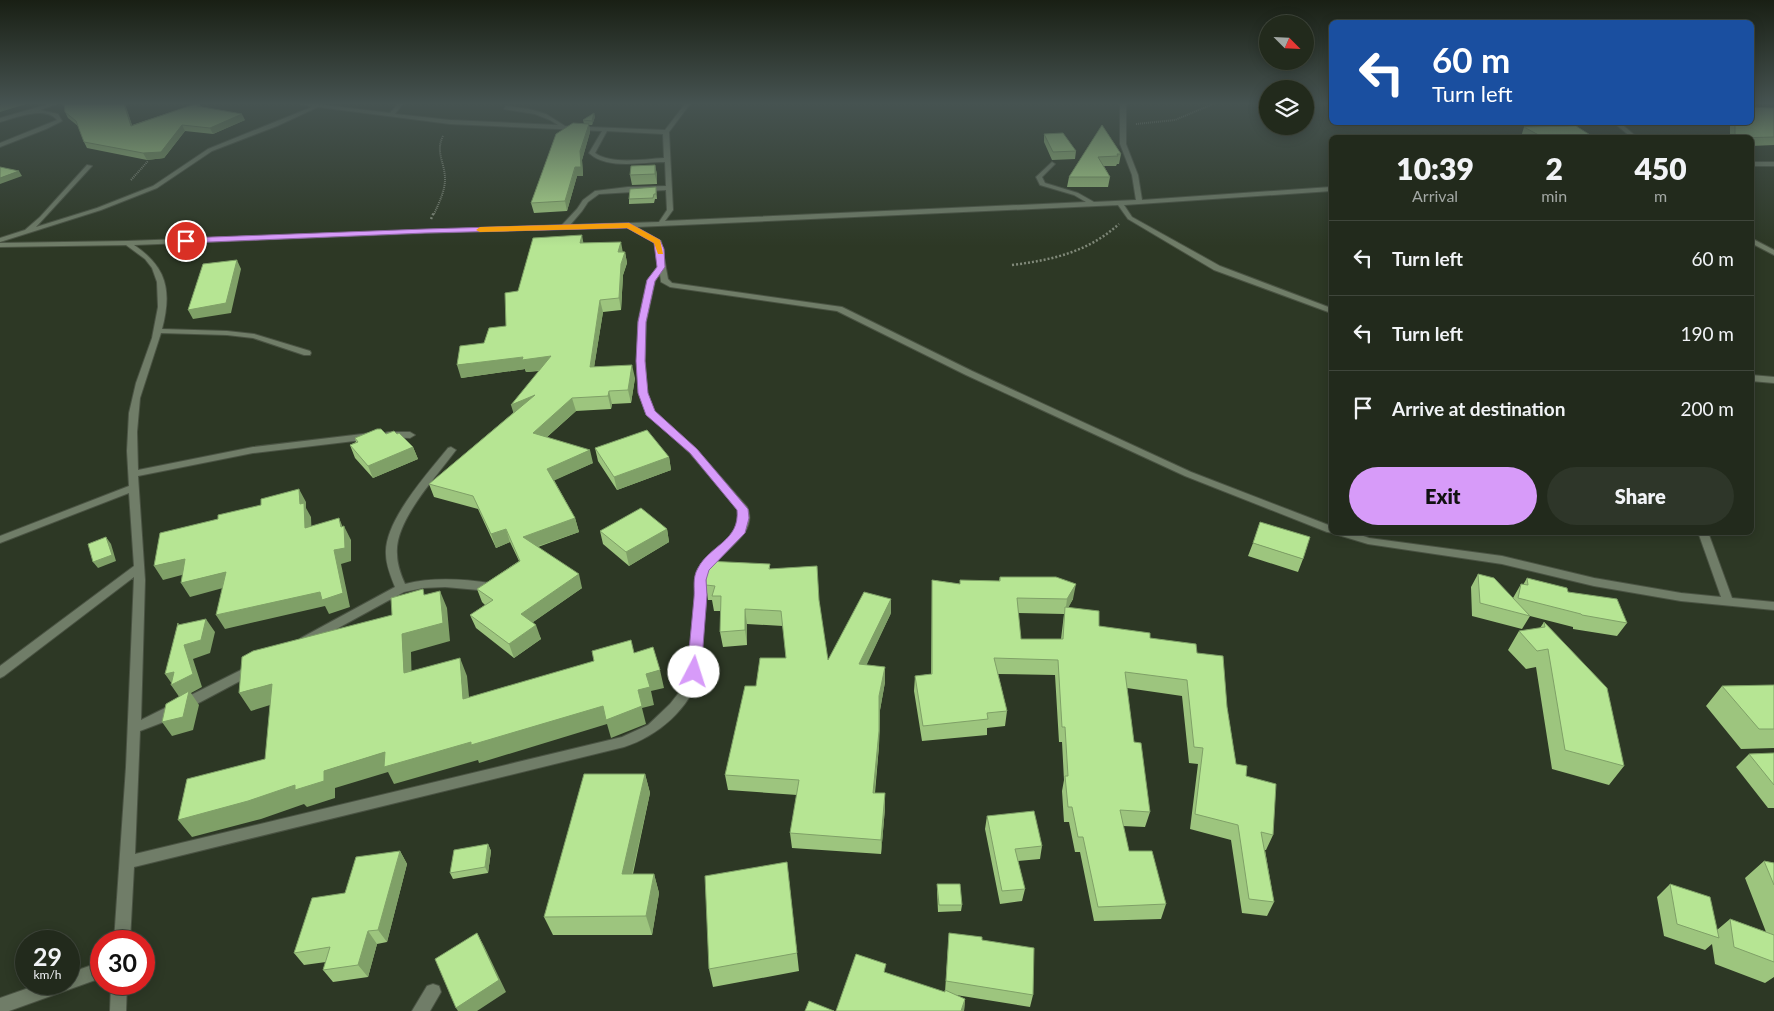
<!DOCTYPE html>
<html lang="en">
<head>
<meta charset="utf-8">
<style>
  body { margin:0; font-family:Lato,sans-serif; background:#2e3629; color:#f1f3f6; height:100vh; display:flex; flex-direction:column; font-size:19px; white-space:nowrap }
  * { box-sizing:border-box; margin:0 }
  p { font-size:16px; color:#a2a7a3 }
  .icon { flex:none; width:28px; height:28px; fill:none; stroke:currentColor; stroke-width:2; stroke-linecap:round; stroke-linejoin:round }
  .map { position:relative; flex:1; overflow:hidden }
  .side { position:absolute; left:1329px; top:135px; width:425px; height:400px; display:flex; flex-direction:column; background:#222a1c; border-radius:8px; box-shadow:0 2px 12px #0003,0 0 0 1px #3f463b }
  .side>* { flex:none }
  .guide { position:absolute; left:1329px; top:20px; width:425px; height:105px; border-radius:8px; box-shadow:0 2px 12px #0003,0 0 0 1px #3f463b; background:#1a4fa0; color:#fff; overflow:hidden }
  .needle { width:32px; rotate:114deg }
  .controls { position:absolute; left:1259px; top:15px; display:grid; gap:10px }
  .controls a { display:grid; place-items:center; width:55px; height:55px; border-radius:50%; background:#222a1c; box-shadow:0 2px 12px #0003,0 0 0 1px #3f463b; font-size:25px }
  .speed { position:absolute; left:15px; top:930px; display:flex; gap:10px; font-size:25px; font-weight:700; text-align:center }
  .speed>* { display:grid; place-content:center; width:65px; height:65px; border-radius:50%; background:#222a1c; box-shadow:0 2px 12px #0003,0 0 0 1px #3f463b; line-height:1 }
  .speed small { font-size:12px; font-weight:400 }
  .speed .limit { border:8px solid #d22; background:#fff; color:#111 }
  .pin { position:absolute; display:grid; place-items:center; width:42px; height:42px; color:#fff; margin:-21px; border:2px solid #fff; border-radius:50%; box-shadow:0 1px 5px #0007 }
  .me { position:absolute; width:55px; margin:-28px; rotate:5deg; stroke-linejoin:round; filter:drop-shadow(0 0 4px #0008) }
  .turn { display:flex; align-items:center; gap:18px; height:105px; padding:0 20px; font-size:22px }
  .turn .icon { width:65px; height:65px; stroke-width:2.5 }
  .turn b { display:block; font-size:35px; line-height:42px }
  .eta { display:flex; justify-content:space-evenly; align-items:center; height:85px; text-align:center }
  .eta b { font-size:30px; font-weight:800; line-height:35px }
  .primary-button { display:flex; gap:10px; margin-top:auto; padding:10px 20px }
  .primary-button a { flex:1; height:58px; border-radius:30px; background:#d79bf9; color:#111; font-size:20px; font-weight:800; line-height:58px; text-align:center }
  .primary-button a+a { background:#2e3629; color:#f1f3f6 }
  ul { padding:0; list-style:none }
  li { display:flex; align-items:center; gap:15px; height:75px; padding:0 20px; border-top:1px solid #3f463b }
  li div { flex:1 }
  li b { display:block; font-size:19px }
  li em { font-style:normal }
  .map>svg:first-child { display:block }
</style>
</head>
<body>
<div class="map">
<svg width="1774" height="1011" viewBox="0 0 1774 1011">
  <rect width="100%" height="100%" fill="#2d3825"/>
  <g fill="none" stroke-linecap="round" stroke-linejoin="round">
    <g stroke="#4a5343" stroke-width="2">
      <path id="minor" d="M49,104h8l-17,6 18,4 4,7 -16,8 -46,18v-4l57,-23c-12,-15 -42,-2 -57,2v-4z
        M301,104h16l73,9 8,-9h5l-8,10 55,6 108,5 -8,-5 -15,-6 -31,-5 2,-3 23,3 17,5 19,12 100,4 20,-26h5l-21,28 4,78 -8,11 421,-19 -12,-7 -34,-10 -4,-8 16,-15 3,2 -13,13 3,6 33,10 16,9 42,-2 -4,-25 -12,-31v-40h6v40l12,31 4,25 189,-13v4l-207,14 8,12 88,49 111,42v5l-117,-43 -86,-51 -10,-14 -482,22 25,14 7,38 4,4 170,24 130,64 219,101 140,54v6h21l17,6 133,18 92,22 87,15 40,4 -23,-65h10l24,66 42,4v8l-93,-9 -87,-15 -92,-22 -134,-20 -33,-10 -1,-1 -7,-1 -142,-56 -219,-101 -129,-64 -167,-24 -9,-5 -1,-8 -5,7 -9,41 -1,39 2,32 7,18 42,38 51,58c13,28 -29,45 -39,64 -5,9 -1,23 -2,34 -2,15 -3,30 -4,45 -1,8 0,16 -2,23 -10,36 -42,63 -76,74l-490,120 -4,74h-16l12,-174 8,-190 -130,99 -4,2v-12l134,-100 -5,-73 -129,50v-7l129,-50 -2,-35 2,-38 7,-30 16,-45 6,-31 -1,-25 -5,-14 -7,-9 -19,-14 -126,2v-4l127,-2 435,-16 15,-16 6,-9 12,-9 33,-4 38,-1 -1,-24c-23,0 -58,8 -76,-9l13,-22 -152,-7 -132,-17 -41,19 -65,25 -55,37 -56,22 -101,32v-4l25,-8 15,-13 47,-52 5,1 -56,61 61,-19 56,-22 55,-37 104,-42zM607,131l56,3 1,24c-19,1 -53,7 -69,-5zM666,190l1,20 -8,12 -89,3 12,-14 6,-9 11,-8zM627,227l28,15 3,24 -11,15 -9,41 -1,39 2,32 8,21 43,39 48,57 1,8 -5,14 -36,37 -3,11v15l-7,77 -7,18 -11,14 -22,21 -26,12 -487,117 5,-123 21,-8 96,-51 2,-3 -2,-3 -4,-2 -112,56 4,-140 -7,-104 115,-23 118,-14 5,-3 -5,-3 -118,14 -115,23 -1,-38 3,-34 21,-65 66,2 26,3 51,17h6l1,-2 -1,-2 -56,-17 -27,-3 -65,-2c10,-38 5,-62 -28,-84l291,-12z
        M1613,122h6l19,16h-6z
        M1751,162h23v4h-23z
        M1751,238l23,12v5l-23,-12z
        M1751,375l23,2v6l-23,-2z
        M388,432h22l5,3 -5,3 -25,-1 -2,-2 2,-2z
        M451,447l5,3c-19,26 -62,71 -59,104 0,10 4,21 8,30 28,-7 57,-5 85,-1l4,1 1,3 -1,3 -4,1 -45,-4 -22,1 -19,4 -95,52 -4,1 -4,-1 -2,-3 2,-3 94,-51c-4,-10 -9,-22 -9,-33 -2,-33 42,-81 62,-106z
        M101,962v16l-92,33h-9v-13l40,-14h29v-11z
        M111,984h16l-1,27h-16z
        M433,984l6,2 2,6 -11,19h-18l15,-25z"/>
    </g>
    <path stroke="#808979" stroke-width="2" stroke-dasharray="1 1" stroke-linecap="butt" d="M1753,104l7,5
      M1136,124l39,-4 38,-16
      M131,180l17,-19
      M434,214c5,-11 11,-23 11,-35 0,-16 -10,-27 -2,-43"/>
    <path stroke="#808979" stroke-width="2.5" stroke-dasharray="2 2" stroke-linecap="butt" d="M431,219l3,-7
      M1012,265c40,-5 76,-13 107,-41"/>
    <use href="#minor" fill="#707d68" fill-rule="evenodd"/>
  </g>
  <path fill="#9dc57e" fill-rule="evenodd" d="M125,104l7,21 63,-21h5l1,3 44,13 -32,14 -28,-3 -21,27 -17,2 -60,-12 -3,-6 -6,-16 -10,-8 -3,-6z
    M1774,108v37l-23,1v-8h-21v-16h21z
    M594,113l1,4 -3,8h-3l1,7 -8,28 1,16h-6l-10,35 -33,2 -3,-10 53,-79 -1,-4z
    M1102,125l19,29 -2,10h-2l-1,2h-12l6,11 -2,10h-41l2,-10z
    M1524,127l71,11h-73l-1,-1z
    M1044,134l32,17 -1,8 -23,1 -8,-18z
    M655,165l2,10v9l-25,1 -2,-10z
    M656,187l1,12h-2l-1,4 -25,1v-5z
    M583,243l42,9 2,11 -4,12 -2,35 -18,2 -9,55 41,11 -4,25 -19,1 -1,5 -35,2 -29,26 46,26 -39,17 21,38 4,14 -41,15 44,41 -49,34 8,17 -27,19 -38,-30 -6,-13 15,-10 -3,-3 -5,-13 42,-28 -9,-19 -14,6 -18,-39 -44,-12 -5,-13 84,-71 26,-42 -13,1 -1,-3 -64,9 23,-35 22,-17 12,-35z
    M386,434h11l16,13 5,12 -45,19 -18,-20 -5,-13 6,-3 -1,-4z
    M595,448l74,9 2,13 -54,20 -19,-29z
    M667,529l2,13 -40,24 -26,-22 -3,-13z
    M1253,543l50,16 -5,13 -50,-16z
    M770,564v5l49,34 9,57 63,-47 -25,52 19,2v15l-5,28 -1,36 -4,47h10v15l-4,46 -89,-6 -2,-15 7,-38 -69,-5 -3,-15 31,-89 30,-28 -3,-32 -36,-2v21l-24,2 -3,-15v-21h-6l-2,-11h-4l-2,-15z
    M1478,574l35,24 8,-14 2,1 4,-7 41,14 59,31 -10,13 -44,-7v-2l-43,-11 -8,13 -50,-13 -1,-29z
    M1000,577l73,22 -5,8 31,19 51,12 47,15 30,54 9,57 10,12 27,59 -7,15h-1l9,52 -7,14 -25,-3 -11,-73 -41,-11 8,-65 -9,-1 -7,-67 -55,-8 7,54 16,70 -5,15 -22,-1 6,25 37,53 -5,15 -67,2 -14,-69h-5l-6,-30h-5l-2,-31 2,-11 -2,-38h-3l-4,-67 -57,-1 9,37 -2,15 -18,2v7l-65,6 -8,-50 1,-15 16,-2 1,-94 28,4 39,-3zM1018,613l46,1 -3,25h-40z
    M1544,622l80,144 -15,19 -57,-16 -16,-102 -10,2 -18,-19 11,-19 21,-3z
    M1774,685v63l-33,1 -35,-43 16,-20z
    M1774,753v55h-6l-32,-41 13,-13z
    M645,774l5,19 -17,81h21l5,19 -7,42h-99l-9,-18z
    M987,816l55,30 -2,13 -22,2 7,28 -3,12 -22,3 -15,-75z
    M488,844l3,7 -3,22 -35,6 -3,-6z
    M400,851l7,13 -20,78 -10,2 -9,33 -35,5 -10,-12 3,-8 -22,3 -10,-12 51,-60z
    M1764,861l10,2v114l-9,6 -50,-19 -3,-20 -7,6 -41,-14 -7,-39 13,-13 47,46 13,-11 36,13 -21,-54z
    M787,862l12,109 -86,16 -4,-18z
    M937,884l25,21 -1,6 -23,1 -1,-21z
    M949,933l33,7 51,55 -3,12 -74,-12 9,4 -1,12h-128l109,-19z"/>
  <path fill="#7fa067" d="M2,104h24l-26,8v-7z
    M124,104h1l9,28 -3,-6z
    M594,113l1,4 -3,8v-4z
    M242,114l3,6 -32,14 -3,-6z
    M589,124l1,8 -8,28 1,16h-6l-10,35 -2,-10z
    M182,125l3,6 -21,27 -17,2 -4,-7z
    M655,165l2,10v9l-2,-10z
    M19,171l3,5 -22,8v-6z
    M582,235l2,11 -4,-3z
    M621,242l2,11 -5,-1z
    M625,252l2,11 -4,12 -2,35 -2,-12 2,-34z
    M237,260l4,9 -10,44 -38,6 -5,-9z
    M600,300l3,12 -11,68 -2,-13z
    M551,356l3,13 -28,3 -1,-3 -64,9 -4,-13 66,-8z
    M632,365l3,13 -4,25 -3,-13z
    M609,391l3,13 -1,5 -3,-13z
    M535,395l-20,23 -4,-13z
    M572,398l4,13 -39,35 -4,-13z
    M413,447l5,12 -45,19 -5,-12z
    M590,450l3,13 -42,19 -4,-13z
    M669,457l2,13 -54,20 -3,-13z
    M299,489l7,13v6l5,9 1,25 -7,-14 -5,-24z
    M339,518l5,12v-4l7,14v21l-10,3 9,43 -21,7 -4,-8 -100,23 -9,-14 118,-65 7,-23z
    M575,518l4,14 -52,18 -4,-13z
    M506,529l4,13 -14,6 -5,-14z
    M667,529l2,13 -40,24 -3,-14z
    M106,537l5,7 5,17 -18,7 -5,-6z
    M185,559l8,13 -30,8 -9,-14z
    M226,572l8,13 -44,12 -9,-14z
    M579,574l3,14 -56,39 -5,-13z
    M1076,584l-3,15 -8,15 2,-15z
    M440,591l7,17 3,33 -39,11 1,39 -8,-18 -2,-39z
    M891,599v14l-31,66 -1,-15z
    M745,609l2,15v21l-2,-15z
    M206,619l9,13 -5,21 -17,6 9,28 -11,6 8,12 -6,25 -21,6 -10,-14 18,-24 -9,-13 1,-1 -7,-10 19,-29z
    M536,625l5,14 -27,19 -5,-14z
    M460,658l7,18 4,41 -8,-18z
    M885,667v15l-5,28 -1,36 -6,61v-14l6,-97z
    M660,670l4,18 -13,3 3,14 -12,3 4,16 -35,14 -4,-14 -128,39 -1,-3 -84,24 -6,-12 -53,16v10l-28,9 -3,-3 -43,15 -69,18 -14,-17 146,-49 61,-19 253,-62 8,-16z
    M272,684l11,17 -32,10 -12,-18z
    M645,774l5,19 -22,100 -6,-19z
    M885,793v15l-4,46v-14z
    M488,844l3,7 -3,22 -3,-6z
    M400,851l7,13 -20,78 -9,-12z
    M654,874l5,19 -7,42 -6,-19z
    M368,931l9,13 -9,33 -10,-12z
    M477,933l7,13 22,46 -29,19h-19l-2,-3z
    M965,999l-1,12h-3z"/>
  <path fill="#b6e593" stroke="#7fa067" d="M64,104h60l7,22 64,-22h3l-1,2 45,8 -32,14 -28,-3 -21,27 -18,1 -59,-11 -8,-21 -11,-9z
    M1751,107l21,1h2v29l-39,1v-16h16z
    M594,113l-2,8 -9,-1z
    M573,123l16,1 -9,27 1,16h-6l-10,34 -34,2 25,-69z
    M1102,125l19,29h-4l1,2 -20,1 12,20h-41z
    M1576,126l19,12h-51l-20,-11z
    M1063,133l13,18 -23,1 -9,-18z
    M655,165v9l-25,1 1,-9z
    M0,167l19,4 -19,7z
    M656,187v7h-2l-1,4 -24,1 1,-10z
    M582,235l-2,8 41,-1 -3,10h7l-4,12 -2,34 -19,2 -10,67 42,-2 -4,25 -19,1 -1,5 -36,2 -39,35 57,17 -43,19 28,49 -52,19 56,37 -58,40 15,11 -27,19 -39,-29 23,-15 -16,-11 43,-28 -14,-32 -15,5 -18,-38 -44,-12 106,-89 -24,10 40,-49 -29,4 1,-3 -66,8 3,-19 24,-3 5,-15 17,-2 -1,-33 13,-2 15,-53z
    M237,260l-11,43 -38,7 15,-46z
    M377,429h4l5,5 8,-3 3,3 2,-1 14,14 -45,19 -18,-21 8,-3 -3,-4z
    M647,430l22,27 -55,20 -19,-29z
    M299,489l1,15 4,-1 1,25 34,-10 2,9 3,-1 1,22 -11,2 9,43 -21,7 -2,-8 -104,23 10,-43 -45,11 4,-24 -31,7 6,-33 58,-14v-4l43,-10v-6z
    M641,508l26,21 -41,23 -26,-21z
    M1260,522l50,15 -7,22 -50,-16z
    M106,537l6,18 -19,7 -5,-18z
    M706,561l64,3 -1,5 48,-3 2,34 9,60 36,-68 27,7 -32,65 26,3 -6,29v35l-6,62h12l-4,47 -91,-7 9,-53 -74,-5 20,-89h11l4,-28h26l-5,-47 -36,-2v21l-25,2 1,-36h-9l3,-10 -9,-1z
    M1478,574l16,4 36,38 -50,-13z
    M1000,577h56l20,7 -9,15 -50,-1 4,41h42l2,-32 34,4v15l51,7v5l46,6 1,9 26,3 4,51 9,57 11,2 -1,10 30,8 -3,51 -12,-3 13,70 -25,-3 -11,-74 -43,-11 8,-66 -9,-1 -7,-67 -62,-8 9,70 7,1 9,69 -30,-2 9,41h23l14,53 -68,3 -15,-70h-5l-6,-30h-4l-3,-31h3l-3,-49h-3l-4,-67 -64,-2 13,53 -20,2 1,6 -65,7 -8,-50 17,-2v-94l28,4v-4l40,1z
    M1527,578l40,10 1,4 49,7 10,24 -45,-8 -1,-1 -63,-16 3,-14 7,1z
    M423,589l1,6 16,-4 3,32 -41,11 2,39 56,-15 3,41 131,-38 -2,-10 39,-11 3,13 19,-6 7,23 -14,4 4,13 -12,3 4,16 -36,14 -3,-14 -132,39v-3l-87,25 1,-15 -61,19v10l-29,9v-5l-47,16 -70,19 9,-41 78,-20 7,-75 -33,9 3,-36 11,-6 139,-36 -1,-17z
    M206,619l-5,21 -17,5 9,29 -22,11 3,-13 -9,2 13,-51v2z
    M1544,622l63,66 17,78 -59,-16 -17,-101 -11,2 -18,-20 26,-4z
    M1774,685v44h-15l-37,-43z
    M189,691l-6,26 -21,5 4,-18z
    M1774,753v32l-25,-31z
    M584,774h61l-23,100h32l-8,42 -102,1z
    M1034,811l8,35 -27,3 10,40 -23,2 -15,-75z
    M488,844l-3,23 -35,6 4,-23z
    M400,851l-22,79 -10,1 -10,34 -35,5 7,-23 -36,6 18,-55 33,-5 11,-36z
    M1764,861l10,2v22z
    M787,862l10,91 -88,16 -4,-93z
    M937,884h23l2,21h-23z
    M1670,884l40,13 9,41 -42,-14z
    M1730,919l44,16v27l-40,-15z
    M477,933l22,47 -43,28 -21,-49z
    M949,933l33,4v3l52,8 -1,47 -87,-14z
    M856,954l30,10 -2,8 61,20v-2l20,9 -4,12h-125z
    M809,1001l25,10h-29z"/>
  <linearGradient id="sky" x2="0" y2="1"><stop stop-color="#191f14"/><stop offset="0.42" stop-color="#465351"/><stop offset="1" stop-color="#465351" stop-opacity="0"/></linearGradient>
  <rect width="1774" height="246" fill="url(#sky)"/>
  <path fill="#d79bf9" stroke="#8c65a2" d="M629,223l31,17 4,9 1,18 -10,14 -9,41 -1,39 3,32 7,18 42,38 51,60 1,9 -4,15 -36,37 -3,10 1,15 -6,77 -2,3 -5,2 -5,-2 -2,-3c2,-25 5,-49 7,-74 1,-10 -2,-20 4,-30 12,-23 42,-27 39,-58l-47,-57 -44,-38 -8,-22 -2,-32 2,-39 9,-42 10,-13 -3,-24 -27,-15 -202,5 -239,10 -3,-2 3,-3 239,-9z"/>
  <path fill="#f59e0b" d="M629,223l31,17 3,14h-5l-4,-11 -27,-15 -147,4 -4,-2 4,-3z"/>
</svg>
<div class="controls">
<a><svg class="needle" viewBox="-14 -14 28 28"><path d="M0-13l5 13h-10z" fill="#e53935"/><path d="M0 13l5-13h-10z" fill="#a2a7a3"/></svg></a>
<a><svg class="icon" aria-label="layers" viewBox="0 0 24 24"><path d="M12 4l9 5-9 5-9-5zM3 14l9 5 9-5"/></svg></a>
</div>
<div class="speed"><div>29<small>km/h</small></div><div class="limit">30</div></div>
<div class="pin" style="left:186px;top:241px;background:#d93025"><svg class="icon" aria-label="arrive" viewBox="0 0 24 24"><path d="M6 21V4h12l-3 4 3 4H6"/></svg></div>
<svg class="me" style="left:694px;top:672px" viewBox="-20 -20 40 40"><circle r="19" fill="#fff"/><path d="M0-13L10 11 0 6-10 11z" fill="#d79bf9"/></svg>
<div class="guide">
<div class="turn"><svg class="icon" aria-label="left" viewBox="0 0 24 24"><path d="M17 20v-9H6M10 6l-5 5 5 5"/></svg><div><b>60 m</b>Turn left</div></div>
</div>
<section class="side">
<div class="eta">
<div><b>10:39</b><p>Arrival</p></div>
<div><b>2</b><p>min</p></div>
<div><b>450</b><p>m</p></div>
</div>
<ul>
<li><svg class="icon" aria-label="left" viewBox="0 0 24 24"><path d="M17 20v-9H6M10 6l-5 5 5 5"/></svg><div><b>Turn left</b></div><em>60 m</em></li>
<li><svg class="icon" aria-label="left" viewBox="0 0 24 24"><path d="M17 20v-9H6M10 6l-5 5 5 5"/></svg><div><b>Turn left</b></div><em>190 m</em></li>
<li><svg class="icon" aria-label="arrive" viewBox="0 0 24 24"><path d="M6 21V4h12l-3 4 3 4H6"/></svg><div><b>Arrive at destination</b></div><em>200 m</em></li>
</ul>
<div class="primary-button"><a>Exit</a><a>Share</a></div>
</section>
</div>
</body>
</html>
